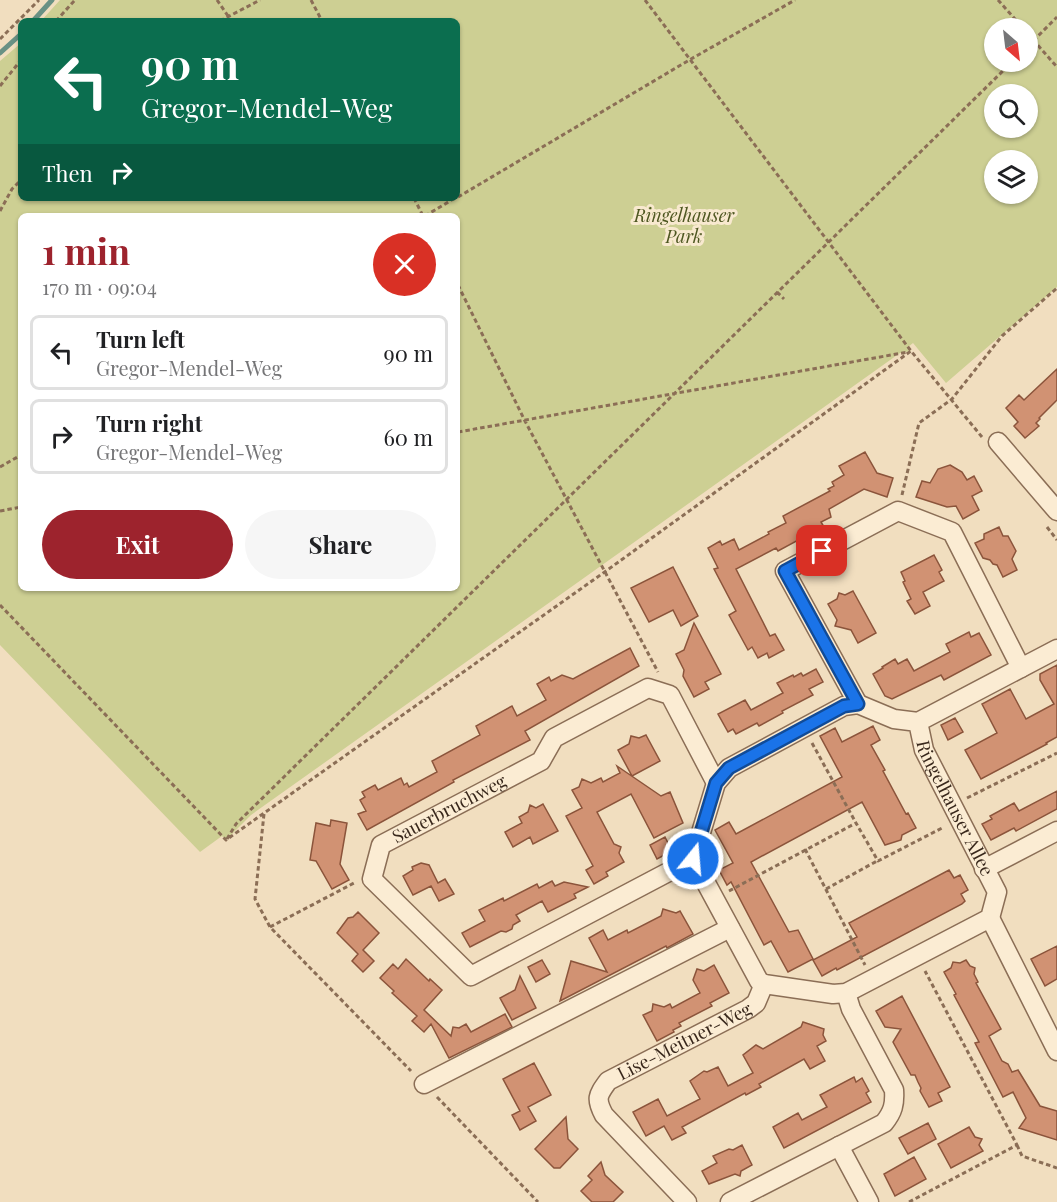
<!DOCTYPE html>
<html lang="en">
<head>
<meta charset="utf-8">
<style>
  body { margin:0; font-family:"Playfair Display",serif; background:#f6f6f6; color:#202124; height:100vh; display:flex; flex-direction:column; font-size:22px; white-space:nowrap }
  * { box-sizing:border-box; margin:0 }
  p { font-size:20px; color:#757577 }
  .icon { flex:none; width:33px; height:33px; fill:none; stroke:currentColor; stroke-width:2; stroke-linecap:round; stroke-linejoin:round }
  .map { position:relative; flex:1; overflow:hidden }
  .side { position:absolute; left:18px; top:213px; width:442px; height:378px; display:flex; flex-direction:column; background:#fff; border-radius:9px; box-shadow:0 2px 4px #0004 }
  .side>* { flex:none }
  .hud { position:absolute; left:18px; top:18px; width:442px; height:183px; border-radius:9px; box-shadow:0 2px 4px #0004; background:#0b6e4f; color:#fff; overflow:hidden }
  .needle { width:39px; rotate:152deg }
  .fabs { position:absolute; left:984px; top:18px; display:grid; gap:12px }
  .fabs a { display:grid; place-items:center; width:54px; height:54px; border-radius:50%; background:#fff; box-shadow:0 2px 4px #0004; font-size:30px }
  .pin { position:absolute; display:grid; place-items:center; width:51px; height:51px; color:#fff; margin:-26px; border-radius:12px; box-shadow:0 3px 9px #0006 }
  .me { position:absolute; width:66px; margin:-33px; rotate:17deg; stroke-linejoin:round; filter:drop-shadow(0 0 4px #0008) }
  .turn { display:flex; align-items:center; gap:21px; height:126px; padding:0 24px; font-size:27px }
  .turn .icon { width:78px; height:78px; stroke-width:2.5 }
  .turn b { display:block; font-size:42px; line-height:51px }
  .then { display:flex; align-items:center; height:57px; padding:0 24px; background:#0003; gap:12px; font-size:22px }
  .round { display:grid; place-items:center; flex:none; width:63px; height:63px; border-radius:32px; background:#f6f6f6 }
  .headline { display:flex; align-items:center; justify-content:space-between; height:102px; padding:0 24px }
  h1 { font-size:36px; font-weight:700; line-height:45px; color:#9d232d }
  .primary-button { display:flex; gap:12px; margin-top:auto; padding:12px 24px }
  .primary-button a { flex:1; height:69px; border-radius:36px; background:#9d232d; color:#fff; font-size:24px; font-weight:700; line-height:69px; text-align:center }
  .primary-button a+a { background:#f6f6f6; color:#202124 }
  ul { padding:0; list-style:none }
  li { display:flex; align-items:center; gap:18px; height:75px; margin:0 12px 9px; padding:0 12px; border:3px solid #e0e0e0; border-radius:9px }
  li div { flex:1 }
  li b { display:block; font-size:22px }
  li em { font-style:normal }
  .map>svg:first-child { display:block }
</style>
</head>
<body>
<div class="map">
<svg width="1057" height="1202" viewBox="0 0 1057 1202">
  <rect width="100%" height="100%" fill="#f1debf"/>
  <path fill="#cdcf93" fill-rule="evenodd" d="M60,0h997v287l-111,96 -33,-40 -5,4 3,4 -11,2 -649,462 -25,25 -4,-4 -22,16 -200,-207v-584l21,-18v155h437v-177h-417zM994,28h34v34h-34zM994,94h34v34h-34zM994,160h34v34h-34zM21,216h437v372h-437z"/>
  <g fill="none" stroke-linecap="round" stroke-linejoin="round">
    <path stroke="#699184" stroke-width="5" d="M33,21l19,-21
      M0,53l21,-19"/>
  </g>
  <path fill="#d19273" stroke="#8b543b" stroke-width="1.5" d="M1057,369v31l-18,18 1,1 -4,4 3,3 -14,12 -11,-12 4,-4 -12,-14 13,-13 5,5z
    M865,452l12,21 16,5 -6,19 -23,-8 -35,20 2,8 -10,5 3,5 -15,8 -1,7 -8,-3 -22,12 -2,-3 -40,21 34,67 5,-2 9,16 -15,8 -2,-5 -9,5 -6,-11 -4,3 -19,-35 7,-4 -22,-42 4,-1 -10,-20 12,-7 2,4 12,-6 5,11 30,-16 -1,-2 18,-9 -3,-7 47,-25 -2,-2 6,-3 -2,-4 12,-7 -5,-9z
    M950,465l12,7 5,8 7,-4 8,15 -10,5 7,14 -16,9 -7,-13 -9,1 -31,-10 6,-16 8,2 8,-14z
    M999,527l4,9h5l8,15 -4,8 5,11 -14,7 -6,-12 -4,-1 -3,-4 -7,-2 -8,-15 9,-4v-5z
    M934,555l8,15 -3,2 5,9 -21,11 7,14 -15,8 -8,-13 4,-2 -8,-17 2,-1 -4,-9z
    M673,567l25,49 -17,10 -8,-16 -24,12 -18,-34z
    M853,591l23,42 -18,10 -7,-13 -16,-4 2,-6 -9,-16 9,-5 2,-6 6,2z
    M694,623l27,51 -16,8 4,7 -15,8 -11,-21 1,-6 -8,-16 8,-4z
    M969,632l2,5 8,-4 12,22 -47,25 -3,-5 -49,24 -7,-3 -12,-22 10,-6 -1,-1 13,-8 3,5 9,-5 7,12 36,-19 -4,-8z
    M630,648l9,18 -114,65 5,9 -77,40 1,2 -87,48 -9,-16 8,-3 -6,-11 5,-3 -3,-5 13,-7 3,5 23,-12 3,7 3,-2 2,4 28,-15 -5,-11 48,-26 -4,-9 36,-20 5,10 29,-16 -9,-16 12,-7 2,4 11,-6 11,4z
    M1057,665v72l-11,6 1,1 -66,35 -16,-29 32,-17 -15,-29 28,-15 16,30 28,-15 -14,-24v-6z
    M816,669l7,13 -14,7 4,6 -31,16 1,2 -24,13 -2,-3 -21,11 -3,-5 -5,3 -10,-18 27,-14 6,10 32,-17 -6,-10 16,-8 1,2 7,-4 2,3z
    M955,718l8,14 -15,8 -7,-15z
    M873,726l7,14 -9,5 14,25 -2,1 23,43 2,-1 8,15 -14,7 -1,5 -16,5 -23,-43 -111,60 38,70 9,-2 15,29 -25,13 -17,-31 -7,4 -33,-63 -4,3 -8,-15 14,-7 -18,-33 14,-8 7,12 106,-57 -22,-41 15,-8 7,14z
    M646,735l14,26 -28,15 -14,-26 11,-6 2,-8 8,2z
    M617,766l44,30 9,-4 13,31 -29,15 -23,-44 -34,18 17,32 7,3 -2,6 5,9 -18,10 2,4 -14,8 -8,-14 7,-4 -27,-50 16,-8 -10,-18 7,-3 3,-8 9,4 10,-5 2,4 17,-9z
    M1057,791v18l-41,22 -2,-3 -23,12 -9,-16 10,-5 -2,-3 24,-13 5,8z
    M543,804l15,27 -25,13 -3,-7 -17,10 -8,-15 17,-9 -3,-6 9,-5 2,-7 6,3z
    M331,820l16,3 -7,41 9,16 -17,9 -16,-28 -6,-1 6,-37 14,3z
    M665,837l7,14 -15,8 -7,-14z
    M421,863l8,2 9,18 7,-4 9,15 -15,7 -8,-15 -18,9 -10,-19 10,-6 -1,-3z
    M949,870l5,8 6,-3 8,15 -7,4 4,7 -3,3 -125,66 -1,-2 -14,8 -9,-16 44,-23 -8,-14z
    M552,881l3,5 9,-4 24,5 -14,7 2,4 -28,14 -6,-11 -26,14 4,6 -7,4 -1,4 -6,3 -5,-1 -31,16 -8,-14 23,-12 -6,-11 24,-12 1,3 33,-17 2,4z
    M663,909l13,4 4,-2 13,23 -26,14 -1,-2 -106,55 11,-40 36,11 -18,-34 14,-8 5,10 19,-10 1,3 33,-17z
    M358,912l21,21 -16,17 11,11 -11,11 -11,-11 6,-7 -21,-21 11,-15 5,-1z
    M1057,946v33l-12,7 -14,-27z
    M406,959l23,22 1,-2 12,11 -18,20 27,26 2,-9 6,1 7,-4 5,8 34,-18 7,13 -63,31 -18,-34 -7,8 -12,-11 5,-5 -25,-23 2,-2 -14,-13 13,-14 5,5z
    M542,960l8,14 -14,8 -8,-15z
    M966,960l4,6 5,2 -1,6 4,8 -2,1 25,46 -12,7 13,25 6,3 4,8 6,-2 22,36 17,5v29l-38,-12 7,-10 -13,-26 -10,5 -28,-54 4,-1 -25,-47 2,-1 -12,-22 7,-4 2,-6 7,1z
    M714,965l15,28 -19,10 2,3 -33,17 2,3 -8,4 1,2 -17,9 -14,-26 9,-4 1,-7 11,3 6,-3 2,4 28,-15 -7,-13 4,-11 7,2z
    M520,976l16,32 -24,12 -12,-22 15,-8z
    M902,996l48,91 -12,6 4,8 -13,6 -9,-16 1,-3 -3,-6 -3,-7h-4l-18,-33 8,-13 -16,-2 -9,-16z
    M803,1022l21,7 -1,6 3,6 -9,5 8,15 -15,8 -6,-10 -45,25 2,3 -15,8 -1,-2 -63,34 4,6 -14,7 -8,-14 -18,10 -13,-24 25,-13 9,17 33,-17 -10,-18 14,-10 3,1 11,-5 10,19 25,-13 -10,-18 13,-10 7,4 38,-22z
    M534,1063l17,32 -23,12 8,14 -16,9 -8,-15 8,-4 -17,-32z
    M854,1077l2,5 6,-4 7,13 -3,2 5,9 -87,46 -11,-21 25,-14 4,7 25,-13 -7,-12z
    M566,1117l2,22 10,10 -18,19h-6l-19,-19z
    M928,1123l8,16 -28,15 -9,-16z
    M969,1127l6,10 7,2 -3,6 4,6 -32,17 -13,-24z
    M742,1145l10,20 -11,6 -1,5 -5,-2 -26,10 -7,-13 15,-8 -4,-7 16,-7 4,1z
    M914,1157l12,22 -31,17 -11,-22z
    M601,1162l4,13 18,17 -10,10h-21l-11,-11 11,-11 -4,-4z"/>
  <g fill="none" stroke-linecap="round" stroke-linejoin="round">
    <g stroke="#8b6e56" stroke-width="21">
      <g id="minor">
        <path d="M998,442l59,69"/>
        <path d="M858,704l-73,-133 113,-60 54,21 69,136"/>
        <path id="s1" d="M918,722l6,28 73,142 -7,26 -144,75 -13,1 -69,-10 -5,-3 -66,-122 23,-76 13,-15 115,-62 14,-2 36,15 24,3 139,-73"/>
        <path id="s2" d="M693,859l-222,117 -99,-97 9,-34 160,-84 13,-23 94,-50 22,7 46,88"/>
        <path d="M984,869l73,-38"/>
        <path d="M990,918l67,133"/>
        <path d="M424,1084l306,-156"/>
        <path d="M839,1146l30,56"/>
        <path id="s3" d="M687,1202l-83,-87c-9,-17 -6,-20 4,-34l140,-72 8,-6 8,-19"/>
        <path d="M730,1202l154,-79c9,-11 11,-19 10,-33l-43,-81 -5,-16"/>
      </g>
    </g>
    <path stroke="#8b6e56" stroke-width="3" stroke-dasharray="4.5 3" stroke-linecap="butt" d="M217,0l11,16
      M311,0l11,21
      M645,0l266,351 71,86
      M998,0l25,28
      M56,21l19,-21
      M220,21l40,-21
      M1028,34l29,33
      M0,39l39,-39
      M1028,46l29,-29
      M0,86l21,-26
      M458,197l233,-138 104,-59
      M414,198l9,18
      M0,211l12,-22 9,-9
      M425,216l30,-18
      M458,285l67,136 133,251
      M777,292l7,7
      M458,432l450,-80
      M0,467l21,-12
      M902,495l17,-72 33,-24 50,-63 55,-48
      M0,511l21,-4
      M1047,527l10,13
      M0,605l226,235 380,-269 305,-220
      M812,743l44,80
      M967,798l90,-45
      M264,814l-9,85 15,28 141,144
      M227,839l9,-15 776,-762
      M805,849l60,116
      M826,889l51,-28
      M729,891l127,-68 22,38 66,-34
      M270,927l86,-45
      M437,1097l101,105
      M1017,1145l5,11 35,12
      M909,1202l108,-57 -92,-174"/>
    <use href="#minor" stroke="#fbecd3" stroke-width="18"/>
  </g>
  <g fill="none" stroke-linecap="round" stroke-linejoin="round">
    <g stroke="#114b97" stroke-width="15">
      <path id="route" d="M693,859l23,-76 13,-15 115,-62 14,-2 -73,-133 37,-20"/>
    </g>
    <use href="#route" stroke="#1a73e8" stroke-width="10"/>
  </g>
  <g text-anchor="middle" stroke-width="6" stroke-linejoin="round" paint-order="stroke">
    <g font-size="18" font-style="italic" fill="#4e5721" stroke="#f8e9cf">
      <text x="684" y="222">Ringelhauser<tspan x="684" dy="21">Park</tspan></text>
    </g>
    <g font-size="18" fill="#39281c" stroke="#f8e9cf">
      <text dy="6" stroke="none"><textPath href="#s1" startOffset="94">Ringelhauser Allee</textPath></text>
      <text dy="6" stroke="none"><textPath href="#s2" startOffset="502">Sauerbruchweg</textPath></text>
      <text dy="6" stroke="none"><textPath href="#s3" startOffset="244">Lise-Meitner-Weg</textPath></text>
    </g>
  </g>
</svg>
<div class="fabs">
<a><svg class="needle" viewBox="-14 -14 28 28"><path d="M0-13l5 13h-10z" fill="#e53935"/><path d="M0 13l5-13h-10z" fill="#757577"/></svg></a>
<a><svg class="icon" aria-label="search" viewBox="0 0 24 24"><circle cx="10" cy="10" r="6"/><path d="M15 15l6 6"/></svg></a>
<a><svg class="icon" aria-label="layers" viewBox="0 0 24 24"><path d="M12 4l9 5-9 5-9-5zM3 14l9 5 9-5"/></svg></a>
</div>
<div class="pin" style="left:822px;top:551px;background:#d93025"><svg class="icon" aria-label="arrive" viewBox="0 0 24 24"><path d="M6 21V4h12l-3 4 3 4H6"/></svg></div>
<svg class="me" style="left:693px;top:859px" viewBox="-20 -20 40 40"><circle r="17" fill="#1a73e8" stroke="#fff" stroke-width="3"/><path d="M0-11L8 9 0 5-8 9z" fill="#fff"/></svg>
<div class="hud">
<div class="turn"><svg class="icon" aria-label="left" viewBox="0 0 24 24"><path d="M17 20v-9H6M10 6l-5 5 5 5"/></svg><div><b>90 m</b>Gregor-Mendel-Weg</div></div>
<div class="then">Then<svg class="icon" aria-label="right" viewBox="0 0 24 24"><path d="M7 20v-9h11M14 6l5 5-5 5"/></svg></div>
</div>
<section class="side">
<div class="headline"><div><h1>1 min</h1><p>170 m · 09:04</p></div><a class="round" style="background:#d93025;color:#fff"><svg class="icon" aria-label="close" viewBox="0 0 24 24"><path d="M6 6l12 12M18 6L6 18"/></svg></a></div>
<ul>
<li><svg class="icon" aria-label="left" viewBox="0 0 24 24"><path d="M17 20v-9H6M10 6l-5 5 5 5"/></svg><div><b>Turn left</b><p>Gregor-Mendel-Weg</p></div><em>90 m</em></li>
<li><svg class="icon" aria-label="right" viewBox="0 0 24 24"><path d="M7 20v-9h11M14 6l5 5-5 5"/></svg><div><b>Turn right</b><p>Gregor-Mendel-Weg</p></div><em>60 m</em></li>
</ul>
<div class="primary-button"><a>Exit</a><a>Share</a></div>
</section>
</div>
</body>
</html>
